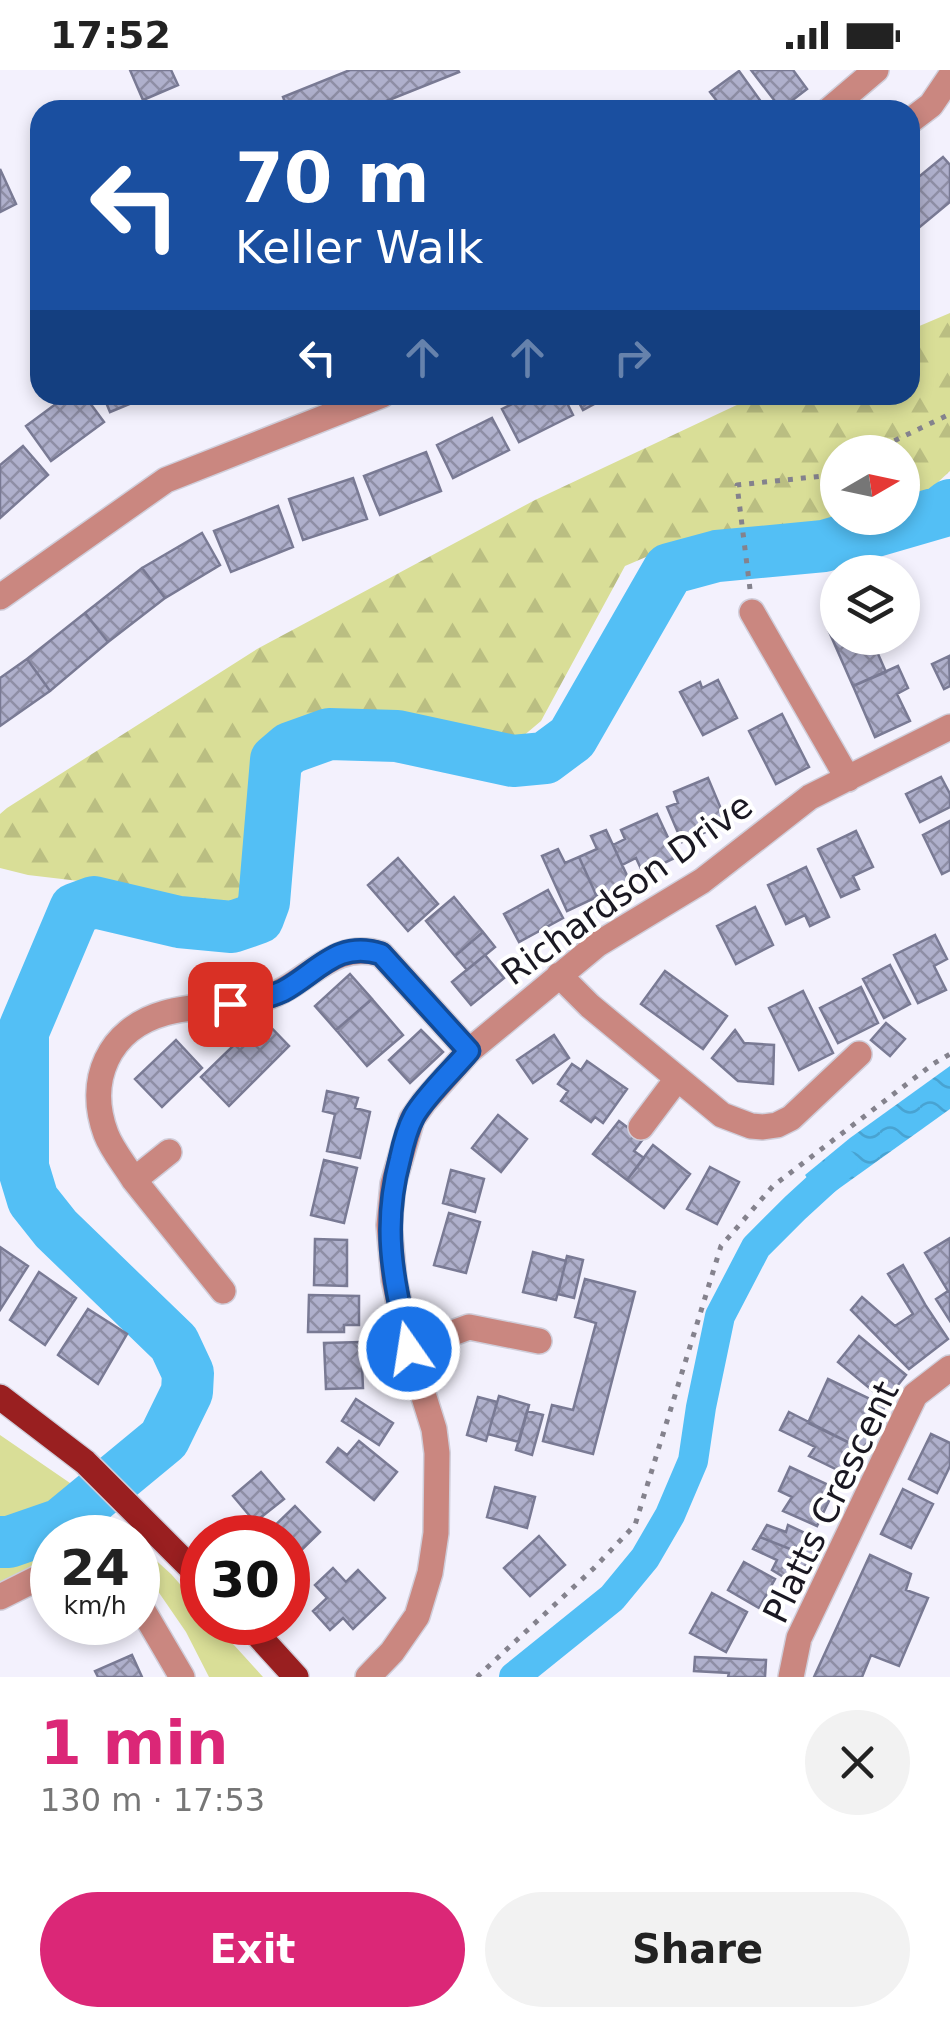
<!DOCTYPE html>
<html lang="en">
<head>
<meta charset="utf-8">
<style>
  body { margin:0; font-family:"DejaVu Sans",sans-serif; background:#f2f2f2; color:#222; height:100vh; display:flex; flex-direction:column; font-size:38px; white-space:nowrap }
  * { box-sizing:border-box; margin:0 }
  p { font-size:32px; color:#767676 }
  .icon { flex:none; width:55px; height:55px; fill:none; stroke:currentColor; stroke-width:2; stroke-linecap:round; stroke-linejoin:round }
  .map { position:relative; height:1607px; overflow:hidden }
  .sheet { display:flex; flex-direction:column; background:#fff; flex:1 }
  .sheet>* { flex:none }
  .banner { position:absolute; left:30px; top:30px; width:890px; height:305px; border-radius:30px; box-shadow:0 5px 15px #0003; background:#1a4fa0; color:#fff; overflow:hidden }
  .needle { width:65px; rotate:81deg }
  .buttons { position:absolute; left:820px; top:365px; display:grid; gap:20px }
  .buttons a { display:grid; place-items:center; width:100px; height:100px; border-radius:50%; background:#fff; box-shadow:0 5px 15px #0003; font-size:50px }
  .speed { position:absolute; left:30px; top:1445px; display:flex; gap:20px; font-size:50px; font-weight:700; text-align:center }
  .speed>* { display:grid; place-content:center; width:130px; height:130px; border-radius:50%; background:#fff; box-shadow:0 5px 15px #0003; line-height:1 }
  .speed small { font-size:25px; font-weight:400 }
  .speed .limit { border:15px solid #d22; background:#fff; color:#111 }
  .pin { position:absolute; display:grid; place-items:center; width:85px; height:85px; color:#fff; margin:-42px; border-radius:20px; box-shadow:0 5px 15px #0006 }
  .me { position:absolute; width:110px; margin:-55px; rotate:347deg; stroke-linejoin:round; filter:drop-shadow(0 0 8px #0008) }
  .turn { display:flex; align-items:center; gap:35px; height:210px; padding:0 40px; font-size:45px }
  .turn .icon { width:130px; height:130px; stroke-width:2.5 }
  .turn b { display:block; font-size:70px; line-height:85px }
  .lanes { display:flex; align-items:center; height:95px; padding:0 40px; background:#0003; justify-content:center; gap:50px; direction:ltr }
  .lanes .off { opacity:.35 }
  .round { display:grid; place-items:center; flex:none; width:105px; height:105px; border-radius:52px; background:#f2f2f2 }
  .headline { display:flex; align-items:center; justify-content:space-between; height:170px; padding:0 40px }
  h1 { font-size:60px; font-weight:600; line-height:75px; color:#db2777 }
  .button { display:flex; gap:20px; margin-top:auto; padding:20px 40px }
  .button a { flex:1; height:115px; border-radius:60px; background:#db2777; color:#fff; font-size:40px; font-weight:600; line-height:115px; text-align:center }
  .button a+a { background:#f2f2f2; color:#222 }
  .status { display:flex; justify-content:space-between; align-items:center; height:70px; padding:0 50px; background:#fff; direction:ltr }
  .status svg { height:28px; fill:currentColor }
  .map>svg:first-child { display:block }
</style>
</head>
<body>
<div class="status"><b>17:52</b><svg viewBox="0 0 49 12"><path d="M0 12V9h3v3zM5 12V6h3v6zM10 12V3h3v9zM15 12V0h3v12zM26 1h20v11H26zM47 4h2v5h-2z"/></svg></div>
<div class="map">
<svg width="950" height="1607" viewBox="0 0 950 1607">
  <defs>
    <pattern id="forest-firs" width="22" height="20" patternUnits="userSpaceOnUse" patternTransform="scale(2.5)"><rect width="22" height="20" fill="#d9de97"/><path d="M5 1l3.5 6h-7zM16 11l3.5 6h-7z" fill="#babe82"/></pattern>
    <pattern id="water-waves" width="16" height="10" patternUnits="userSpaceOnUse" patternTransform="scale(2.5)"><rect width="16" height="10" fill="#53bff5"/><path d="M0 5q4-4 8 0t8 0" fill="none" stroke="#48a3d2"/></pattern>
    <pattern id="building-cross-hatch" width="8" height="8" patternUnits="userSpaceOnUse" patternTransform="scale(2.5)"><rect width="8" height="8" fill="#afb0cc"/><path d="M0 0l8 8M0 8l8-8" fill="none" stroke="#8e8ea5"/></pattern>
  </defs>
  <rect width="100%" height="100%" fill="#f3f1fd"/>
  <path fill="url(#forest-firs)" d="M950,243v158l-28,26 -19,7 -1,-52h-64v66h26l-43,15 -126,3 -70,30 -84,155 -32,27 -87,-23 -118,1 -35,28 -15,131 -31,25 -96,-15 -48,-14 -51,-6 -28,-7v-54l7,-6 250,-159 278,-149 223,-105h152v-65z"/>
  <path fill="#d9de97" d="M0,1365l70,48 60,54 -78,1v24l-52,22z
    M138,1474l33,30 31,35v13l12,1 49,54h-54l-23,-45 -44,-64 -4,-2z"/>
  <path fill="url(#water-waves)" d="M950,996v43l-127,91 -18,-25 45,-37z"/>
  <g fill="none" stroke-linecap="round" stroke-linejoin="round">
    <path stroke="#53bff5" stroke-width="30" d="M514,1607l98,-79 33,-40 25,-43 23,-54 8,-54 19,-91 36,-69 39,-39 48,-44"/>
    <path stroke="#53bff5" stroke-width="52" d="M0,1472h9l52,-18 103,-85 23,-47 1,-19 -14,-30 -118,-114 -23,-29 -10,-33v-135l52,-123 19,-7 85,20 53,5 26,-9 6,-16 12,-142 14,-12 39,-14 68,2 116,25 32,-3 27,-20 97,-169 48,-13 107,-10 117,-34 9,-7"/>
  </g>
  <path fill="url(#building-cross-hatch)" stroke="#797a94" stroke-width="2.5" d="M130,0h41l7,15 -35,15z
    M350,0h108l1,2 -95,38h-76l-5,-13z
    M751,0h42l14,19 -26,20z
    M739,1l28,39h-43l-14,-18z
    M943,87l7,8v37l-34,28 -6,-6v-40z
    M0,99l16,35 -16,8z
    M68,325h16l20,27 -53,39 -25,-35z
    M103,325h48l-41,17z
    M530,325h33l10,20 -54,27 -17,-33z
    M575,325h36l-28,15z
    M492,348l17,32 -56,28 -16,-33z
    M23,376l25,29 -48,43v-53z
    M426,382l15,39 -61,24 -16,-39z
    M353,408l14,41 -64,21 -14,-41z
    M278,436l15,41 -62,25 -17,-41z
    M202,463l18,32 -55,33 -23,-30z
    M142,498l23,30 -57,44 -23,-29z
    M85,543l23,29 -58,49 -23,-32z
    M838,553v15h33l15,34 -33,14 -26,-59z
    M949,586l1,30 -6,3 -12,-25z
    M27,589l23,32 -50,35v-48z
    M898,596l10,22 -11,6 13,27 -35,16 -22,-51z
    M718,610l19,38 -34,17 -23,-43 20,-10 2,6z
    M782,644l27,53 -33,17 -27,-53z
    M941,707l9,17v13l-30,15 -14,-28z
    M708,708l19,45 -45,19 -15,-35 11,-4 -4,-11z
    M657,744l20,43 -34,16 -7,-15 -14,7 -9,-20 12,-6 -4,-9z
    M950,751v49l-8,4 -19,-39z
    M606,760l24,52 -33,15 -18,-40 18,-8 -6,-13z
    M856,761l17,36 -20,9 6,13 -18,8 -23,-48z
    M558,779l7,14 14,-6 18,40 -30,14 -25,-55z
    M398,788l40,46 -30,27 -40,-46z
    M806,797l23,50 -19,9 -5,-11 -19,9 -18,-39z
    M548,820l15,28 -44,24 -15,-28z
    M454,827l29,35 -28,24 -29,-35z
    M755,837l18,38 -37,19 -19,-38z
    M483,862l12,15 -28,23 -12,-14z
    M935,865l12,24 -13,7 12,24 -28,13 -24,-48z
    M485,885l19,23 -33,27 -19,-23z
    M890,895l20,39 -26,14 -21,-39z
    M665,901l62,45 -24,33 -62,-45z
    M350,904l22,25 -36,31 -21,-24z
    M861,917l17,36 -40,20 -18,-35z
    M803,921l30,62 -34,17 -30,-62z
    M372,929l31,36 -36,31 -31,-36z
    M262,948l27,28 -60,60 -28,-29z
    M886,953l19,16 -15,17 -19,-16z
    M421,960l22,22 -33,31 -21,-23z
    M735,960l9,13 30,2 -1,39 -35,-3 -26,-23z
    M554,965l15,23 -36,25 -16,-23z
    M176,970l26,28 -40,39 -27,-28z
    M587,991l40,28 -24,34 -8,-6 -4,5 -30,-21 7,-10 -10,-7 14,-20 9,6z
    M327,1021l31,7 -3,10 15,4 -10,46 -33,-7 8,-37 -12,-3z
    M498,1045l29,24 -26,33 -29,-24z
    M619,1051l24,18 -9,12 10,7 -17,22 -34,-26z
    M653,1075l37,29 -26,34 -37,-28z
    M324,1090l33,8 -13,55 -33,-8z
    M710,1097l29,15 -22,42 -30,-15z
    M451,1100l33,9 -9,33 -32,-9z
    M449,1143l31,9 -14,51 -32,-8z
    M950,1168v83l-14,-22 12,-8 -23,-38z
    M315,1169l32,1v46l-33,-1z
    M0,1177l28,19 -28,44z
    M533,1182l33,9 -10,39 -33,-8z
    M567,1186l16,4 -9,38 -16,-4z
    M903,1195l23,41 22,33 -39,30 -58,-59 11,-13 33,29 18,-12 -25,-40z
    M39,1202l37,26 -31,47 -35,-25z
    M585,1209l50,13 -42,162 -50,-13 9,-36 21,5 23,-87 -21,-6z
    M309,1225l50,1v29h-15v7h-36z
    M88,1239l39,25 -29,50 -40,-29z
    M859,1266l47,39 -21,26 -47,-39z
    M361,1272l2,46 -37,1 -2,-46z
    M828,1309l57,27 -21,44 -56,-27z
    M499,1326l30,9 -10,37 -31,-8z
    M478,1327l19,5 -11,39 -19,-6z
    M356,1329l37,24 -14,22 -37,-24z
    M527,1341l16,4 -11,40 -16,-5z
    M789,1342l75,38 -12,27 -43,-21 6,-9 -35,-17z
    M931,1364l19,9v23l-13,27 -28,-14z
    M359,1371l38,31 -23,28 -47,-38 11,-14 9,7z
    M790,1397l45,21 -18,38 -34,-15 9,-14 -13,-6z
    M261,1402l23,27 -29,23 -22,-26z
    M495,1417l40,10 -8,31 -40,-11z
    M903,1419l30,15 -22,44 -30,-14z
    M295,1436l25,26 -32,31v-25h-26z
    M767,1455l19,7 2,-7 34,16 -9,17 -53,-21z
    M539,1466l26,29 -35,31 -26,-28z
    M760,1467l53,21 -13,29 -28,-17 5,-10 -24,-11z
    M870,1485l41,19 -5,16 22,8 -29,68 -28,-11 -9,22h-48z
    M744,1492l31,17 -16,29 -31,-18z
    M333,1498l13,14 12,-12 27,28 -32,31 -10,-11 -13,12 -17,-19 14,-13 -12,-13z
    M712,1523l35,19 -21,40 -36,-19z
    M132,1585l10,22h-44l-3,-6z
    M695,1587l71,3 -1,17h-37l1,-4 -35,-2z"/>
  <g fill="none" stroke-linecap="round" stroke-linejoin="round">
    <g stroke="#d0ceda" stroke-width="28">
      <path id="minor" d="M829,40l47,-40
        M910,51l21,-16 19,-28
        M0,527l166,-117 216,-85
        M752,542l96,167
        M559,905l31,31 132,109 29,11 12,1 14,-2 14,-7 68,-64
        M641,1057l36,-48
        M169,1082l-35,28c-9,-15 -22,-30 -28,-46 -20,-53 2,-105 59,-121 32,-9 67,-6 99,-15 43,-12 67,-59 117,-44l88,97
        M134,1110l89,111
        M409,1279l60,-22 70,14
        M0,1527l52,-26
        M138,1532l44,75
        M368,1607l24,-25 25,-36 13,-43 6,-40 1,-80 -3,-24 -25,-80 -15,-69 -5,-55 4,-41 19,-65 12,-17 45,-51 129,-107 104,-63 108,-84 140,-70
        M791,1607l8,-39 116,-243 35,-27"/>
    </g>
    <g stroke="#d0ceda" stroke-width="28">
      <path id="major" d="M0,1327l85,65 117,117
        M246,1552l50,55"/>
    </g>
    <path stroke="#84828d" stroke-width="5" stroke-dasharray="5 8" stroke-linecap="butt" d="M871,382l79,-38
      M750,519l-13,-104 86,-9 15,-7
      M477,1607l116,-108 42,-44 86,-279 52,-60 160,-122 17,-10"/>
    <use href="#minor" stroke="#ca8780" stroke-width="25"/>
    <use href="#major" stroke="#991f20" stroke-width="25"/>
  </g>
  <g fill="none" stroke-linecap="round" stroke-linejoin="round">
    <g stroke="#114b97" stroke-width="25">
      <path id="route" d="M230,934c18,-3 36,-5 53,-13 35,-19 54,-51 98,-37l88,97c-16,19 -43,44 -55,65 -7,13 -11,29 -14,43 -19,71 -6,121 9,190"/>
    </g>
    <use href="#route" stroke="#1a73e8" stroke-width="18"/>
  </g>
  <g text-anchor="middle" stroke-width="8" stroke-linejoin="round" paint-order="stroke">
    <g font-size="35" fill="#1a1822" stroke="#fff">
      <text transform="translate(627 819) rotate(-36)" y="12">Richardson Drive</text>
      <text transform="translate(831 1432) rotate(-64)" y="12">Platts Crescent</text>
    </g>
  </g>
</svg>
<div class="buttons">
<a><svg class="needle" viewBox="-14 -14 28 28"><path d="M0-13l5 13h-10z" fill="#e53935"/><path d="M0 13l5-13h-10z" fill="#767676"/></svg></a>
<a><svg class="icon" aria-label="layers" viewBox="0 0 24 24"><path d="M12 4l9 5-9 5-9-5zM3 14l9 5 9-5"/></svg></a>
</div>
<div class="speed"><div>24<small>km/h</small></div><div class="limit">30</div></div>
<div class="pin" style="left:230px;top:934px;background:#d93025"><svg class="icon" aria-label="arrive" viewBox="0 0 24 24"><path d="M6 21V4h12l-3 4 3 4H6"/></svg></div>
<svg class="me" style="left:409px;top:1279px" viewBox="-20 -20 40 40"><circle r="17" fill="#1a73e8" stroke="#fff" stroke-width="3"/><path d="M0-11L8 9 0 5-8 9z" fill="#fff"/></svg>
<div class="banner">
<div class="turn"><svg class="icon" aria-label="left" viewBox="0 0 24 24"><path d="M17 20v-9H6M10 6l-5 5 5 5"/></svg><div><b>70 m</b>Keller Walk</div></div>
<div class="lanes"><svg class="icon" aria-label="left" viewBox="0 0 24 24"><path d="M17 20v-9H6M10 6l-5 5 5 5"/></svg><svg class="icon off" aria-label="ahead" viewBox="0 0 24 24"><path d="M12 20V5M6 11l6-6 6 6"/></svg><svg class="icon off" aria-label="ahead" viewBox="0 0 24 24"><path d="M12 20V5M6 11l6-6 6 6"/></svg><svg class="icon off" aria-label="right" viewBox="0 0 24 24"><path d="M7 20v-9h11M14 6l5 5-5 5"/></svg></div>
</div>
</div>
<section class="sheet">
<div class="headline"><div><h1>1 min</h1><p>130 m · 17:53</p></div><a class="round"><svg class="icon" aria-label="close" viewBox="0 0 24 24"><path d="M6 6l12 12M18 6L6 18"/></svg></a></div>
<div class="button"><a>Exit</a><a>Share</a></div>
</section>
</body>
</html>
